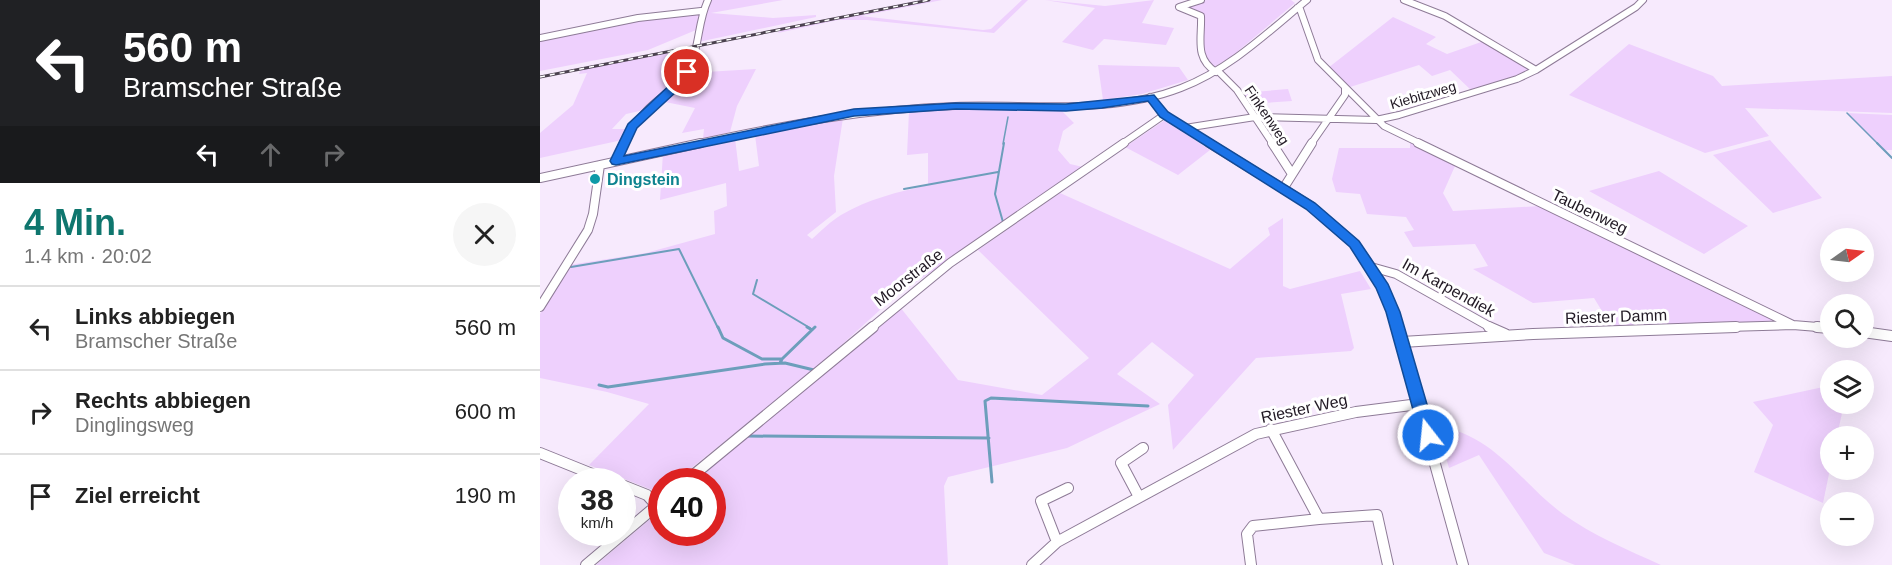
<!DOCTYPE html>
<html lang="de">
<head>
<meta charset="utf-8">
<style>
  body { margin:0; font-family:Helvetica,sans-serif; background:#f6f6f6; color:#222; height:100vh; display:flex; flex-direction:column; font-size:22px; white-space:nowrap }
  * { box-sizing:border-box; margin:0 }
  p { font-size:20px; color:#767676 }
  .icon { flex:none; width:33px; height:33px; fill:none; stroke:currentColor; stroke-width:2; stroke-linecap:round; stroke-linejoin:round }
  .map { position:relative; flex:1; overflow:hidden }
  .drawer { display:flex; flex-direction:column; background:#fff; width:540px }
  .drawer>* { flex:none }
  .hud { background:#202124; color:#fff; overflow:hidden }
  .needle { width:39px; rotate:76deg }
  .tools { position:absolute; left:1280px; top:228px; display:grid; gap:12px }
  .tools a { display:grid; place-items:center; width:54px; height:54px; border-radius:50%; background:#fff; box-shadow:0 6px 24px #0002; font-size:30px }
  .speed { position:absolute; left:18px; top:468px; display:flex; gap:12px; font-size:30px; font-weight:700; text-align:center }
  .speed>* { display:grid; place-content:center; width:78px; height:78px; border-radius:50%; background:#fff; box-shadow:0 6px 24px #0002; line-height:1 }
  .speed small { font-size:15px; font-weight:400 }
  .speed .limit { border:9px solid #d22; background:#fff; color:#111 }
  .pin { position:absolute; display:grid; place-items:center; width:51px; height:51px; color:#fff; margin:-26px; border:3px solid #fff; border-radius:50%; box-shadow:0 2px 6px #0007 }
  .me { position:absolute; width:66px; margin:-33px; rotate:344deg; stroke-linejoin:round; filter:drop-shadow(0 0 4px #0008) }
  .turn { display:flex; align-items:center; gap:21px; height:126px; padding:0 24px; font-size:27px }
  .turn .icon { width:78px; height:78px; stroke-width:2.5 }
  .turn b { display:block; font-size:42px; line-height:51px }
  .lanes { display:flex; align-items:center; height:57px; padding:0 24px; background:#0003; justify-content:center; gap:30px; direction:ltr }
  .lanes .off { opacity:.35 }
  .round { display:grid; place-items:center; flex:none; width:63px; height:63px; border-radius:32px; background:#f6f6f6 }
  .summary { display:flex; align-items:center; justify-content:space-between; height:102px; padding:0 24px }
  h1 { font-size:36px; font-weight:800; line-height:45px; color:#0f766e }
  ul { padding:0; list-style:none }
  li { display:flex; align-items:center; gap:18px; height:84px; padding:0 24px; border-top:2px solid #e0e0e0 }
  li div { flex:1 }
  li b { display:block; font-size:22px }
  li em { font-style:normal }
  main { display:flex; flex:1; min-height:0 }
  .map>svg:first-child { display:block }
</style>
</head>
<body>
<main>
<section class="drawer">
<div class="hud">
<div class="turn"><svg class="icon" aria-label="left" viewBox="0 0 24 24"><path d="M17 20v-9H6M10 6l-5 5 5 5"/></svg><div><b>560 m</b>Bramscher Straße</div></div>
<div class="lanes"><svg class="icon" aria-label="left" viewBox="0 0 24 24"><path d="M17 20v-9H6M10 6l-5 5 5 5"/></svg><svg class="icon off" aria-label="ahead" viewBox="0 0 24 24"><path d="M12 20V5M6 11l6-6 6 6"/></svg><svg class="icon off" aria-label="right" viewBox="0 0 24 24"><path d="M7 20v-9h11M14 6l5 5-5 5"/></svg></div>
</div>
<div class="summary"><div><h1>4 Min.</h1><p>1.4 km · 20:02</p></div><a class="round"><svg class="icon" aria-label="close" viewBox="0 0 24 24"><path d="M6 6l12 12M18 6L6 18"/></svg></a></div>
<ul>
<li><svg class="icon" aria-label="left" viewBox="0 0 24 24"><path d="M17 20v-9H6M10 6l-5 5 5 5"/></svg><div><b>Links abbiegen</b><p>Bramscher Straße</p></div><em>560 m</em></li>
<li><svg class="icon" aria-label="right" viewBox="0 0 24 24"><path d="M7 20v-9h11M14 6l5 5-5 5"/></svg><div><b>Rechts abbiegen</b><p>Dinglingsweg</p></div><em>600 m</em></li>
<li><svg class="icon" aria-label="arrive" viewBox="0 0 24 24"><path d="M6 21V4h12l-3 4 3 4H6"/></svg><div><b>Ziel erreicht</b></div><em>190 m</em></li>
</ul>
</section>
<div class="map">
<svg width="1352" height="565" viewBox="0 0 1352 565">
  <rect width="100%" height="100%" fill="#f7eafd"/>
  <path fill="#eed0fd" d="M169,0h74l-72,13 62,5 43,-3v2l-118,25 10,-31 -4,-1z
    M392,0h10l-81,16 122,14 8,-1 31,-29h6l-34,33 -127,-13h-29l-60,13 2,-3z
    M505,0l60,6 49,-6 -12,23 32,5 -8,17 -62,-6 -11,11 -31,-8 33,-34z
    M667,0h84l4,3 -64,54 -17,10c-15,-13 -11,-33 -10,-50l-17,-9v-3z
    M159,13l-3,17 -48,20 -108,21v-33l97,-20z
    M853,17l43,20 -10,7 21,10 37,-13 50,29 -62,21 -22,-21 -18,6 -13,-11 -72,23 -19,-20z
    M1089,44l84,32 9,10 170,-10v37l-147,-5 24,28 -64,17 -136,-58z
    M152,48l-1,14 -11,17 -36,31 -18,4 -14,15h17l-7,11 -82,18v-25l33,-28 14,-32 -8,1 2,-5z
    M558,65l81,2 9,13 -46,14 -39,6z
    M216,69l-19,37 -7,26 -27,7 1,-10 -22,4 13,-25 -35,-7 29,-28z
    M748,89l4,12 -43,3 -6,-11z
    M403,109l118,1 13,13 -11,8 -5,19 12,14 13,3 -191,132 -79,72 -138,110 -13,1 -2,11 -71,-28 60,-61 -42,-12 -67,-14v-64l29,-49 77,-12 69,-19 -1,-23 13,-5 -1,-23 -66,17 3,-47 72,-15 4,33 20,-5 -4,-31 88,-17 -9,58 2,36 -29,23 5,4c9,-8 19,-18 29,-24 27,-16 57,-23 87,-30v-32l-21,2 2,-44z
    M1306,113l46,2v35h-6l6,9z
    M625,120l45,30 -32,25 -53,-28z
    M1230,140l52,58 -49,15 -60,-58z
    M870,142l45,24 -12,27 10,18 87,-5 239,117 -166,6 -19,-31 -61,5 -60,-34 15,-3 -13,-22 -62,3 -9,-15 10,-2 -8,-13 -39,-3 -7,-20 -24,-2 -4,-13 7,-31h71z
    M1119,171l89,55 -44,28 -115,-63z
    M520,193l170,76 40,-34 -2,-7 15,-10v68l7,3 70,-18 11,18 -30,5 13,54 -3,3 -95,7 -83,92 -5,-45 26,-30 -42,-33 -35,32 43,30 -93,44 -119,29 -4,9 4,79h-352l65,-55 1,22h50v-50l-17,-1 205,-174 58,73 84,15 47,-37 -111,-108z
    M1288,386l2,1v17h14l-7,32h-7v33l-7,34 -69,-31 19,-47 -20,-23z
    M897,427c55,5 85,57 126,87 29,21 65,36 98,51h-86l-31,-12 -65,-98 -30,13z"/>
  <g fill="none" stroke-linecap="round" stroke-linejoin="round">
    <path stroke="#6d9ebb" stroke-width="1.5" d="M1307,113l31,31
      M463,144l5,-27"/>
    <path stroke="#6d9ebb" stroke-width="2" d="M1337,143l15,15
      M364,189l94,-17
      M463,222l-8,-28 9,-51
      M31,267l108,-18 39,79
      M217,280l-4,14 57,34"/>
    <path stroke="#6d9ebb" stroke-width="3" d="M178,327l5,11 39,21h20l-2,4
      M267,327l5,3
      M242,359l33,-32
      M59,385l9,2 157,-23 20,-1 29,7
      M207,436l242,2
      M452,482l-7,-81 6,-3 157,8"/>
    <g stroke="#8e7b97" stroke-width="8">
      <path id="minor-far2" d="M661,0l-22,7 22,9c1,22 -7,42 15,56
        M864,0l41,16 91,54
        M757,8l3,1 18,51 66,66 37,18
        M0,38l98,-20 63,-7
        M678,71l19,19 36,54
        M610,97l14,18 47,29
        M645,128l70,-11 121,3 23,-5 118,-36 19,-9 100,-63 7,-7
        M83,144c6,-12 14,-24 24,-34 13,-13 30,-23 40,-39 13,-21 10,-48 21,-71
        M154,144c87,-19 173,-35 261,-38 75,-3 154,10 226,-18 49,-19 86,-55 126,-88
        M582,144l42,-29
        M771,144l34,-49v-7"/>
    </g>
    <g stroke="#8e7b97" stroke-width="10">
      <path id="minor-far1" d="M669,143l102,63 44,38 16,23 22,45 5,16
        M732,143l20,31
        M878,143l375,182
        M76,161l8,-18
        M0,178l161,-35
        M743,189l29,-46
        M831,267l25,7 96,54
        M0,307l48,-77 5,-16 7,-49
        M331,328l79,-65 174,-120
        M1152,328l101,-3 37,3"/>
    </g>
    <g stroke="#8e7b97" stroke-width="12">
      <path id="minor" d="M857,327l66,238
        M949,327l16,7
        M1277,327l13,1
        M1323,332l29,4
        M862,342l131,-8 203,-7
        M731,429l48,90 58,-4 11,50
        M0,453l72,29
        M145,482l188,-155
        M82,485l25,10 9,10
        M599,497l-18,-34 22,-15
        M517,542l-16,-41 27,-13
        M46,565l76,-64
        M492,565l25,-23 199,-108 100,-22 63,-8
        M711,565l-4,-31 6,-8 66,-7"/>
    </g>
    <use href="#minor-far2" stroke="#fff" stroke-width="6"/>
    <use href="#minor-far1" stroke="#fff" stroke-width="8"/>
    <use href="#minor" stroke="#fff" stroke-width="10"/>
    <g stroke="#4b424f" stroke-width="3">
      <path id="rail" d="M0,77l389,-77"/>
    </g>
    <use href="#rail" stroke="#fff" stroke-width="1.5" stroke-dasharray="5" stroke-linecap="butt"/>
  </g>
  <path fill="#1a73e8" stroke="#114b97" stroke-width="1.5" d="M147,69l5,3 -2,2 -13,17 -40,37 -13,28 230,-47 102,-6 110,1 88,-9 14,17 147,91 44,38 29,43 12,28 36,123 -2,5 -6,2 -6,-2 -2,-5 -34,-123 -10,-24 -26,-41 -44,-38 -146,-92 -12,-16 -46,7 -36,3 -110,-2 -102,7 -238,49 -4,-1 -2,-3 18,-37z"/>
  <circle fill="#0f9aa8" stroke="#fff" stroke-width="2" cx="55" cy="179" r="6"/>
  <g text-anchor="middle" stroke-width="6" stroke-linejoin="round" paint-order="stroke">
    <g font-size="14" fill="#211924" stroke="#fff">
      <text transform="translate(883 95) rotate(-16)" y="5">Kiebitzweg</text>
      <text transform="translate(727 115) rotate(56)" y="5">Finkenweg</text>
    </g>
    <g font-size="16" font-weight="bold" fill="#0d838f" stroke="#fff" text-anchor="start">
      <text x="67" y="185">Dingstein</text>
    </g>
    <g font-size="16" fill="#211924" stroke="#fff">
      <text transform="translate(1050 211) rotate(26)" y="6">Taubenweg</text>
      <text transform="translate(368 277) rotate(-38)" y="6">Moorstraße</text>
      <text transform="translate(909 287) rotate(29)" y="6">Im Karpendiek</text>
      <text transform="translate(1076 316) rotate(-2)" y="6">Riester Damm</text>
      <text transform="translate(764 408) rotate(-12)" y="6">Riester Weg</text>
    </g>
  </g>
</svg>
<div class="tools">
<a><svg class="needle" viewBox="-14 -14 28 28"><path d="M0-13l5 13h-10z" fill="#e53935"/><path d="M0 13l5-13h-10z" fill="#767676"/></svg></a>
<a><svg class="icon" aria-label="search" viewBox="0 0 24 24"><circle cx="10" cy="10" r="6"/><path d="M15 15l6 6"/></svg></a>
<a><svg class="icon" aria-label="layers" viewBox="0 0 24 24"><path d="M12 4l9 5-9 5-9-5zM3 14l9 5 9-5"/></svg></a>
<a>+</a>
<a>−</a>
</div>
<div class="speed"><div>38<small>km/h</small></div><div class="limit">40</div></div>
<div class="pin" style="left:147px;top:72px;background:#d93025"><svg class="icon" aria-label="arrive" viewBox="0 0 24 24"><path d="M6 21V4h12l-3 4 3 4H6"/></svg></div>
<svg class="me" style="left:888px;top:435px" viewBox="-20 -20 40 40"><circle r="17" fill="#1a73e8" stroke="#fff" stroke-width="3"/><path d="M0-11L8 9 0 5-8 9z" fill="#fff"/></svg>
</div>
</main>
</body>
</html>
